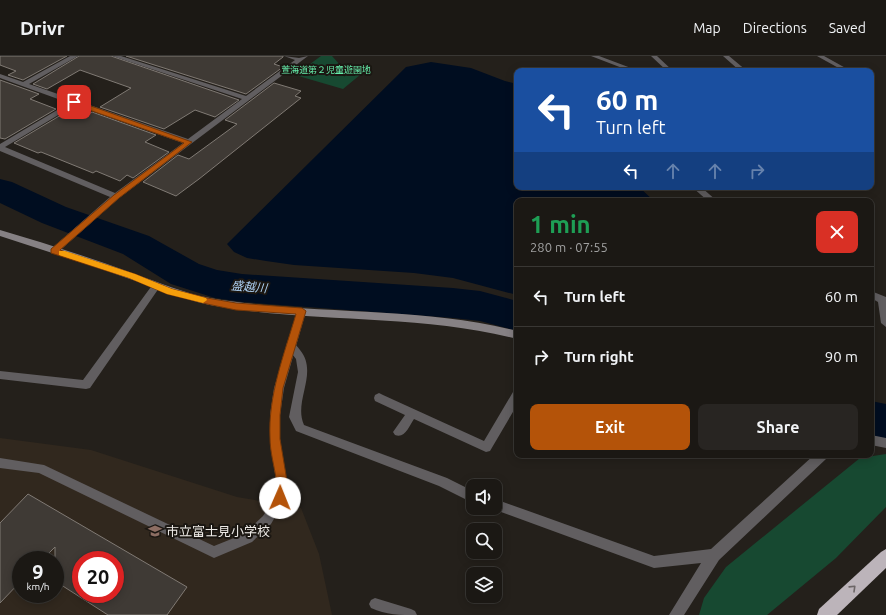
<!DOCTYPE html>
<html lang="en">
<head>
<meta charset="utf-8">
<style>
  body { margin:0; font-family:Ubuntu,"Noto Sans JP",sans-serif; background:#282522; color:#f1f3f6; height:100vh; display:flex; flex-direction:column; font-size:15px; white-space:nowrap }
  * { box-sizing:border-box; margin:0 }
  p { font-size:13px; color:#a0a0a0 }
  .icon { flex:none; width:22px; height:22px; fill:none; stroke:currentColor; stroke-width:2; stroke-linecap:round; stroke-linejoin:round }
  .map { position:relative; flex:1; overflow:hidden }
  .details { position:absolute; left:514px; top:142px; width:360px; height:260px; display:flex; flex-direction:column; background:#1b1814; border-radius:8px; box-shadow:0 2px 10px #0003,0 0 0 1px #393734 }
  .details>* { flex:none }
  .banner { position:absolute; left:514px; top:12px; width:360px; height:122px; border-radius:8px; box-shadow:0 2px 10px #0003,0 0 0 1px #393734; background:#1a4fa0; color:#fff; overflow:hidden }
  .fabs { position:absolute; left:466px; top:423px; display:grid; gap:8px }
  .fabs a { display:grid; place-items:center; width:36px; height:36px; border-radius:8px; background:#1b1814; box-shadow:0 2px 10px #0003,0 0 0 1px #393734; font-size:20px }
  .speed { position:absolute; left:12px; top:495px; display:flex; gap:8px; font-size:20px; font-weight:700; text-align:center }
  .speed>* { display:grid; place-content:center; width:52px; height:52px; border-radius:50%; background:#1b1814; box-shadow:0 2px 10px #0003,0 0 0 1px #393734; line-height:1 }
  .speed small { font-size:10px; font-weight:400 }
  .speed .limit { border:6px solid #d22; background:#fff; color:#111 }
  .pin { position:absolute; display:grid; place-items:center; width:34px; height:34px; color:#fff; margin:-17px; border-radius:8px; box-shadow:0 2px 6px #0006 }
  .me { position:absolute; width:44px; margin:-22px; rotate:1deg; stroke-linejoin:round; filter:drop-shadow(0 0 3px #0008) }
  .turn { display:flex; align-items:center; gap:14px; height:84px; padding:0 16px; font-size:18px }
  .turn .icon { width:52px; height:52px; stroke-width:2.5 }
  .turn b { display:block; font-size:28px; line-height:34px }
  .lanes { display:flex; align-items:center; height:38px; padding:0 16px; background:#0003; justify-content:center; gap:20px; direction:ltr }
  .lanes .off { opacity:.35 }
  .round { display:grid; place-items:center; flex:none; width:42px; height:42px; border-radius:8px; background:#282522 }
  .head { display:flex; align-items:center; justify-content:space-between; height:68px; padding:0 16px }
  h1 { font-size:24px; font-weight:600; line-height:30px; color:#1e9e55 }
  .action { display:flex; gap:8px; margin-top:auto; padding:8px 16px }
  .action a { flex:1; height:46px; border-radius:8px; background:#b45309; color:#fff; font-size:16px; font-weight:600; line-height:46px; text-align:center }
  .action a+a { background:#282522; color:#f1f3f6 }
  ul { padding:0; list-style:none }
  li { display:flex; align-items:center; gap:12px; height:60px; padding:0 16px; border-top:1px solid #393734 }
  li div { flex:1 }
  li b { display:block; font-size:15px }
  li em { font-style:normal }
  header { display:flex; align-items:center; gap:24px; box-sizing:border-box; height:56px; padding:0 20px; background:#1b1814; border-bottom:1px solid #393734 }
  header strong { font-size:19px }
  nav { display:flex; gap:22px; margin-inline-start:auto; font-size:14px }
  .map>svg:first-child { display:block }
</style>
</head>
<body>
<header>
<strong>Drivr</strong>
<nav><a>Map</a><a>Directions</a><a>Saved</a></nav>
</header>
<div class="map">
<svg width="886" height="559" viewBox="0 0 886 559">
  <rect width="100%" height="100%" fill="#24201b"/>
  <path fill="#31281e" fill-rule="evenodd" d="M0,382l91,12 146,47 64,11 18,46 13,61h-332zM21,504h34v34h-34zM81,504h34v34h-34z"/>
  <path fill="#174931" d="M321,0h11l9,10 25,4 -23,19 -48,-14z
    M886,398v53l-50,51 -69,57h-68l5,-17 22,-31 134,-109z"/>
  <path fill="#000d20" d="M431,6l40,6 34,13 12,3v103h122l15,14h-137v94l-64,-17 -39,-5 -120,-8 -28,-4 -19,-3 -13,-6 -7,-8 179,-177z"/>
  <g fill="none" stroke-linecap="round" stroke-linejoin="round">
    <path fill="#000d20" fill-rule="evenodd" d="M0,123l12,3 54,25 83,29 50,28 18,6 25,4 211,14 27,3 37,10v30l-37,-10 -27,-3 -211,-16 -27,-4 -44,-14 -48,-30 -81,-31 -42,-20z
      M871,345l15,3v40l-15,-3z"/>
  </g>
  <path fill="#3f3a35" stroke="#807a74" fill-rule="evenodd" d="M0,0h67l-44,24 -15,-5 8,-4 -16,-6z
    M79,0h32l128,44 -24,17 -20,-7 -31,19 -64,-22 31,-19 -51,-18 -33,19 -14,-5z
    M126,0h157v1l-9,7 9,3 -37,27z
    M0,24l39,14 -9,5 26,10 -51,30 -5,-1z
    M274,27l27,8 -6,5 6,2 -102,81 -23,17 -33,-14 35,-27 11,4 48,-35 -12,-4z
    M66,56l16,6 10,-6 64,23 -11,7 24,10 -36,26 -6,-3 -7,6 -24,-10 -3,2 -52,-21 -3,1 -24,-10z
    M28,438l159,93 -20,28h-59l-53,-34v-34l-13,13h-21v21l-21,22v-80zM81,504h34v34h-34z"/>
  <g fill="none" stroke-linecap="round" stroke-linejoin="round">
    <path fill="#615e60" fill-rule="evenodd" d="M591,0h8l40,15h-9z
      M651,0h6l16,15h-6z
      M723,0h6l18,15h-7z
      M817,0h7l27,15h-7z
      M302,252l4,3 -22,77 -4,27v24l6,42v17l-15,26 -19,18 -38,16 -175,-85 -39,-5v-10l44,7 170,81 30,-12 19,-18 13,-19v-16l-6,-42v-24l4,-27 24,-77z
      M375,542l36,11 4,2 2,4c-17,0 -31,0 -46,-7l-2,-4 2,-4z"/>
    <path fill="#615e60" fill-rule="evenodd" d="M70,0h8l-49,28 159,55 54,-40 -130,-43h9l125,40 49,-36 -11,-4 15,2 9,-2 -189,142 -62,55 -3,1 -4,-3 1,-2 59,-52 -110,-46v-7l69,-41 -69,-25v-4l23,8zM75,49l108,38 -68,50 -110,-46z
      M692,131h9l16,14h-9z
      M156,227l3,1 2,2 -2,2 -69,100 -4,1 -86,-10v-8l83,9 70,-96z
      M871,235l15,6v30l-5,-4 -3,-21 -7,-4z
      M291,286c4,1 6,4 9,8 19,23 -7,51 4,75l143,53 26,13v12l-34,-17 -143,-55 -7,-14 9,-45 -2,-13 -10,-13 1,-3z
      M517,334v15l-27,46 -4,1 -72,-33c-5,7 -9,20 -19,16l-2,-3 12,-17 -30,-14 -1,-3 1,-3 4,-2 4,2 101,46 29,-49z
      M871,379l15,3v10l-15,-3z
      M814,399h14l-2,4 -107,101 -35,55h-15l32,-52 -47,5 -164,-60h5v-9l159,57 57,-7z"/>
    <path fill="#868184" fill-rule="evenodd" d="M0,174c45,13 91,28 135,44 25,9 49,19 75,24 102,18 207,7 307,33v8c-100,-26 -206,-15 -307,-34 -29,-6 -55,-18 -83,-27 -42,-15 -85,-28 -127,-42z"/>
    <path fill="#bcb4ba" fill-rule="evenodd" d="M886,493v19l-49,47h-20l2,-6 62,-57z"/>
  </g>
  <defs><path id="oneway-chevron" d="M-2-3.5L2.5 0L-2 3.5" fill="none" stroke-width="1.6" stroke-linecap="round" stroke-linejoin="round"/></defs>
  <use stroke="#6c6666" href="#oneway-chevron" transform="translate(853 532) rotate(-44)"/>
  <path fill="#b45309" stroke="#753606" d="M72,45h5l115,41 -73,56 -59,52 75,24 37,15 35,9 29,5 66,5 4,3 -23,77 -3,27v24l7,42 -3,21 -4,1 -3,-1c-4,-8 0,-16 -1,-24 -2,-13 -6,-27 -6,-40 -2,-43 14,-83 26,-124l-60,-4 -29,-6 -40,-10 -38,-16 -78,-25v-4l63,-54 70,-52 -112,-39z"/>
  <path fill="#f59e0b" d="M59,195h6l70,23 37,15 34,9 1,2 -4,3 -36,-9 -38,-16 -70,-23z"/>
  <defs>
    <g id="school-bare" transform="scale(1.08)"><path d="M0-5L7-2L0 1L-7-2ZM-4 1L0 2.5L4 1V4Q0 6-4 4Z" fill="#8d6e63" stroke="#1b1712" stroke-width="2.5" paint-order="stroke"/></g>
  </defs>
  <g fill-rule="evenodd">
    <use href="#school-bare" x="155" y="475"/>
  </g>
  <g text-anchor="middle" stroke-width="4" stroke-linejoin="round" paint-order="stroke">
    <g font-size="9" fill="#66eeab" stroke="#1b1712">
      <text x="326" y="17">萱海道第２児童遊園地</text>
    </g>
    <g font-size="12" font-style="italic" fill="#aed1f3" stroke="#1b1712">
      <text transform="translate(249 231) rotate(5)" y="4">盛越川</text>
    </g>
    <g font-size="13" fill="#edeae6" stroke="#1b1712" text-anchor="start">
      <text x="166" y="480">市立富士見小学校</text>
    </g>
  </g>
</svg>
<div class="fabs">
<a><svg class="icon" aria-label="sound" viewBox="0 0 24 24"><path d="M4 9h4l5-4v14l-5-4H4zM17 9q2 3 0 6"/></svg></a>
<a><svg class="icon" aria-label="search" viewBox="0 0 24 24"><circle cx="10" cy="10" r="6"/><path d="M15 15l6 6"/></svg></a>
<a><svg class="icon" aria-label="layers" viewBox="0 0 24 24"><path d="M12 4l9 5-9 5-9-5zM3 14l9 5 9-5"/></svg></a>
</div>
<div class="speed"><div>9<small>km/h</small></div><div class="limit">20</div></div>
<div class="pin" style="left:74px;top:46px;background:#d93025"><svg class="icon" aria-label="arrive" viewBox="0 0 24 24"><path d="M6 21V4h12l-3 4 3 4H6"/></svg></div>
<svg class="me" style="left:280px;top:442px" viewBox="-20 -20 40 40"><circle r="19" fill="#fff"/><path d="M0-13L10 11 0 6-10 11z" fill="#b45309"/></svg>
<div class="banner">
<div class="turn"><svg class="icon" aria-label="left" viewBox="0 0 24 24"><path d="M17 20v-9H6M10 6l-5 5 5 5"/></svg><div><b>60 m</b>Turn left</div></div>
<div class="lanes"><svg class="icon" aria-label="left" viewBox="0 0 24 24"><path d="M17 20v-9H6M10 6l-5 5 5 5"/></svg><svg class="icon off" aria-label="ahead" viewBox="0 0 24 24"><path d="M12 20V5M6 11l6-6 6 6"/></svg><svg class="icon off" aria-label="ahead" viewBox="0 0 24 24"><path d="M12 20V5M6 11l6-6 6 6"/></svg><svg class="icon off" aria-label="right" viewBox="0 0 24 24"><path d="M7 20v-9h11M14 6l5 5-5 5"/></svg></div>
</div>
<section class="details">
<div class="head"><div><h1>1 min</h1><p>280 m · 07:55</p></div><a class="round" style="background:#d93025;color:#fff"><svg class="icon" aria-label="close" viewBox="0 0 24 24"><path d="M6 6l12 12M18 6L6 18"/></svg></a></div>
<ul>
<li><svg class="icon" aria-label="left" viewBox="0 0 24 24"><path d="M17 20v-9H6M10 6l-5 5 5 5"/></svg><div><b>Turn left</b></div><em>60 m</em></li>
<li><svg class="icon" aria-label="right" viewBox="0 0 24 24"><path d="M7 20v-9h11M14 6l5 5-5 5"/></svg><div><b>Turn right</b></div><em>90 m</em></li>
</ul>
<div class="action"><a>Exit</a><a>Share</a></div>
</section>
</div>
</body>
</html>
